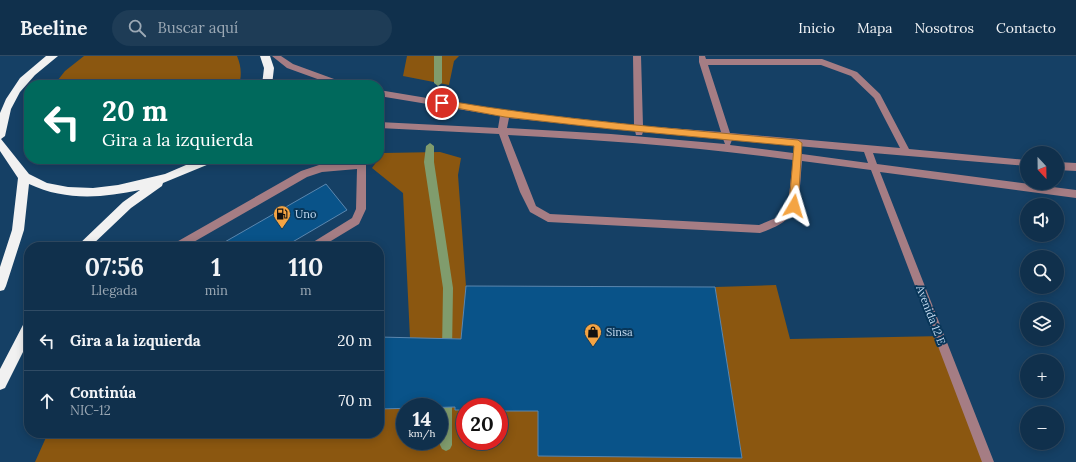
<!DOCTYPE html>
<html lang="es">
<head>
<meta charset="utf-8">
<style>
  body { margin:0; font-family:Lora,serif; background:#1e3c56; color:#f1f3f6; height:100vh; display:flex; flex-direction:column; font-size:15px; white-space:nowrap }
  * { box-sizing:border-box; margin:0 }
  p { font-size:13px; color:#9ca9b5 }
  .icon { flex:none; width:22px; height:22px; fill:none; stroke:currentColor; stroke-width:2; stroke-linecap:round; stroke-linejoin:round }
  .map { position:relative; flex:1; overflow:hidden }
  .sheet { position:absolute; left:24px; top:186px; width:360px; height:196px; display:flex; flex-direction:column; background:#10304c; border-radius:16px; box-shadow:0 2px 10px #0003,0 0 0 1px #304b64 }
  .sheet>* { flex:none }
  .top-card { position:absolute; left:24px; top:24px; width:360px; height:84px; border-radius:16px; box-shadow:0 2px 10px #0003,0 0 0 1px #304b64; background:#00695c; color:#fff; overflow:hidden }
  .needle { width:26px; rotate:158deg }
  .fabs { position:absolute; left:1020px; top:90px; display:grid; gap:8px }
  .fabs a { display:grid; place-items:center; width:44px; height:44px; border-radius:50%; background:#10304c; box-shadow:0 2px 10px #0003,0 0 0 1px #304b64; font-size:20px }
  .speed { position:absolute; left:396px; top:342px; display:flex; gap:8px; font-size:20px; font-weight:700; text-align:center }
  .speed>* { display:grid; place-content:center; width:52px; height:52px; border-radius:50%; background:#10304c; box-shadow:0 2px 10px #0003,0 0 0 1px #304b64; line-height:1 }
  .speed small { font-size:10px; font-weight:400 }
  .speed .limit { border:6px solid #d22; background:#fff; color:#111 }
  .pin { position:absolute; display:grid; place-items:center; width:34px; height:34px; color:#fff; margin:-17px; border:2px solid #fff; border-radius:50%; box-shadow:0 1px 4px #0007 }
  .me { position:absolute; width:44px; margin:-22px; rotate:7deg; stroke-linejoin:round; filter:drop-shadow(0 0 3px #0008) }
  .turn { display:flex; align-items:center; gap:14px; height:84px; padding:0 12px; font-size:18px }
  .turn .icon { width:52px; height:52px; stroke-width:2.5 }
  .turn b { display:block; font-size:28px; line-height:34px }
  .eta { display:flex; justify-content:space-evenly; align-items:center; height:68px; text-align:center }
  .eta b { font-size:24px; font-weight:700; line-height:28px }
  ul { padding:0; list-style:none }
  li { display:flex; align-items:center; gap:12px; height:60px; padding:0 12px; border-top:1px solid #304b64 }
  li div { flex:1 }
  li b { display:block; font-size:15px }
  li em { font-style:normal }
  header { display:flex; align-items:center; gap:24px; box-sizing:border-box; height:56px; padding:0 20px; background:#10304c; border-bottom:1px solid #304b64 }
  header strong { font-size:19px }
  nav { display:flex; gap:22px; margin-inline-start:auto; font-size:14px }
  .search { width:280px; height:36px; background:#1e3c56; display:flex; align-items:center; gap:10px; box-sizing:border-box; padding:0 14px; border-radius:22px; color:#9ca9b5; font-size:15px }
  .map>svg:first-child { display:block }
</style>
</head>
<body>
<header>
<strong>Beeline</strong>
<div class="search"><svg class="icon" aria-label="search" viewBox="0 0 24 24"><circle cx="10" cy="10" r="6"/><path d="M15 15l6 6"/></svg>Buscar aquí</div>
<nav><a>Inicio</a><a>Mapa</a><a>Nosotros</a><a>Contacto</a></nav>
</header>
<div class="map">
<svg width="1076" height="406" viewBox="0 0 1076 406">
  <rect width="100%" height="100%" fill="#154065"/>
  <path fill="#8b5710" d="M84,0h153c4,9 5,19 2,29h-185l11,-14z
    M407,0h52l-5,5 -5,24 -46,-9z
    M440,96l21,6 -3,17 8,111 -11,124h10v31h34v-30h39v45l204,2 -27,-171 61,-2 14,54 154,-3 48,126h-957l13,-29h331v-24h26v32h34v-34l-29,-69 -7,-145 -31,-25 11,-15z"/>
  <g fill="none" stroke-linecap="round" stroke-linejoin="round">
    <path fill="#809c6d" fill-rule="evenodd" d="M434,0h8v27l-4,3 -4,-3z
      M430,87l4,3v16l19,126 -1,63 -1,4 -4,1 -4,-1 -1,-4 1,-63 -19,-126 2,-16z
      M446,333l4,2 2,4v50l-2,4 -4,2 -4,-2 -2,-4v-50l2,-4z"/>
  </g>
  <path fill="#095389" stroke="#5b87af" d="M326,128l21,26 -63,37h-68z
    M466,230l249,1 27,171 -204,-2v-45h-39v-4h-34v3h-10v-3l-76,2v-72l82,2z"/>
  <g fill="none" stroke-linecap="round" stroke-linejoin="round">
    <path fill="#a57d84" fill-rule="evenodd" d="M272,0h9l12,8 52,19 1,2h-12l-47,-17z
      M633,0h8l2,70 78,6 -22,-70v-6h6l1,3h116l35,13 23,22 29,55 118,11v6l-154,-13 4,11 199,26v8l-196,-26 114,290h-12l-111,-292 -69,-9c-4,41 2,57 -42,72l-212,-11 -18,-10 -10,-20 -21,-58 -120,-6v-6l119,6 2,-12 -121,-20v-6l126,21 129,14zM708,9h113l30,11 23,22 26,50 -170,-15zM509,62l126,13 1,4h6l1,-3 80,7 2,5 -114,-10 -104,-6zM508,79c95,5 190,12 285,25l-5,45 -10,12 -19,8 -209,-11 -14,-8zM732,84l132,12 4,11 -66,-9 -1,-6h-6l-2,5 -63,-8z
      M358,103h8v50l-7,15 -38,23h-13l2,-3 42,-26 4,-9 1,-40 -35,3 -15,5 -122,70h-14l2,-3 128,-73 21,-7 35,-2z
      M1057,106l19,1v8l-19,-1z"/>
    <path fill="#f1f1f1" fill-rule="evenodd" d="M46,0h12l-23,19 -15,17 -9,17 -6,27 -4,3 28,35 18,9 21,4 25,1 25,-3 47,-11 35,-15h15l-1,3 -51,21 -1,3 -31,22 -41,39h-14l47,-45 17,-12c-38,8 -75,11 -111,-6l-5,46 -18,56 -2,4 -4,1v-24l12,-37 6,-52 -18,-27v-38l6,-14 14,-21z
      M260,0h10l4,12 -2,17h-10l2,-17z
      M29,265v19l-24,48 -5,2v-21l24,-46z"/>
  </g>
  <path fill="#f4a443" stroke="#9f6b2c" d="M442,44c118,20 237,29 356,40l4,3 -4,63 -4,3 -5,-3 5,-60 -183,-17 -106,-12 -65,-12 -2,-2z"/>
  <defs>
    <g id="fuel-pin" transform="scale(0.9)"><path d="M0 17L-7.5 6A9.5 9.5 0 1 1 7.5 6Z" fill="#f4a443" stroke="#083659"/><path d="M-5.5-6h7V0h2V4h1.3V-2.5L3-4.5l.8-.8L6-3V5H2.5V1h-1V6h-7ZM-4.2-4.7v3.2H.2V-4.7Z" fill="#111"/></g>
    <g id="shop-pin" transform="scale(0.9)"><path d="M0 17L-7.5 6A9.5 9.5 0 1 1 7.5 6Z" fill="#f4a443" stroke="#083659"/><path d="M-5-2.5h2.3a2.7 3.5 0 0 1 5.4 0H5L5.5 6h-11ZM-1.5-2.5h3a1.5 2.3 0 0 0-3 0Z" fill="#111"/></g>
  </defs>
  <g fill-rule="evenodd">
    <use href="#fuel-pin" x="282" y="158"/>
    <use href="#shop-pin" x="593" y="276"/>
  </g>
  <g text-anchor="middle" stroke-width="4" stroke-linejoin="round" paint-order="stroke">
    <g font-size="11" fill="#c4dbf1" stroke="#083659" text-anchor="start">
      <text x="295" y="162">Uno</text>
      <text x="606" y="280">Sinsa</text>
    </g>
    <g font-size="11" fill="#c4dbf1" stroke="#083659">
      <text transform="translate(931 259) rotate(69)" y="4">Avenida 12 E</text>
    </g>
  </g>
</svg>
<div class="fabs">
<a><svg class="needle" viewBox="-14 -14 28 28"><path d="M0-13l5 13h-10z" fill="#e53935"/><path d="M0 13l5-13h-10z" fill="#9ca9b5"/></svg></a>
<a><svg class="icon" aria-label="sound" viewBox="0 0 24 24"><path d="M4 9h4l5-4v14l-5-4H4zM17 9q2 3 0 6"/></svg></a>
<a><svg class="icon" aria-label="search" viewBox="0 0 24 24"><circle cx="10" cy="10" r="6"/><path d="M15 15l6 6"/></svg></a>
<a><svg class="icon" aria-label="layers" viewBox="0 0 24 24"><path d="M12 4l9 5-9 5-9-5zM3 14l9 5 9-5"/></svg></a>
<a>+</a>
<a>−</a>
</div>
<div class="speed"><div>14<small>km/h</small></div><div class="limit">20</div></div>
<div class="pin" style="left:442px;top:47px;background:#d93025"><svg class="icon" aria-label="arrive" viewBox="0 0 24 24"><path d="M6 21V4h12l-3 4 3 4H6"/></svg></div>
<svg class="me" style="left:794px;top:150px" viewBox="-20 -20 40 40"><path d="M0-17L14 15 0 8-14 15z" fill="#f4a443" stroke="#fff" stroke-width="4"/></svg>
<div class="top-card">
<div class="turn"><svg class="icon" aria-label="left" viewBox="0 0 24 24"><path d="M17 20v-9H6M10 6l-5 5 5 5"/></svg><div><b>20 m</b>Gira a la izquierda</div></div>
</div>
<section class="sheet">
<div class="eta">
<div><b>07:56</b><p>Llegada</p></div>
<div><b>1</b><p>min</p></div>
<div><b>110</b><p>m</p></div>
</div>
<ul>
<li><svg class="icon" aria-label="left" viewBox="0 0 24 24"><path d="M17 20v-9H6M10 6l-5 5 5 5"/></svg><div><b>Gira a la izquierda</b></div><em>20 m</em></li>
<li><svg class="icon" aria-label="ahead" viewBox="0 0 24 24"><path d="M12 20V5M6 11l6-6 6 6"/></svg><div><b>Continúa</b><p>NIC-12</p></div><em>70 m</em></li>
</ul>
</section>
</div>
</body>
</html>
